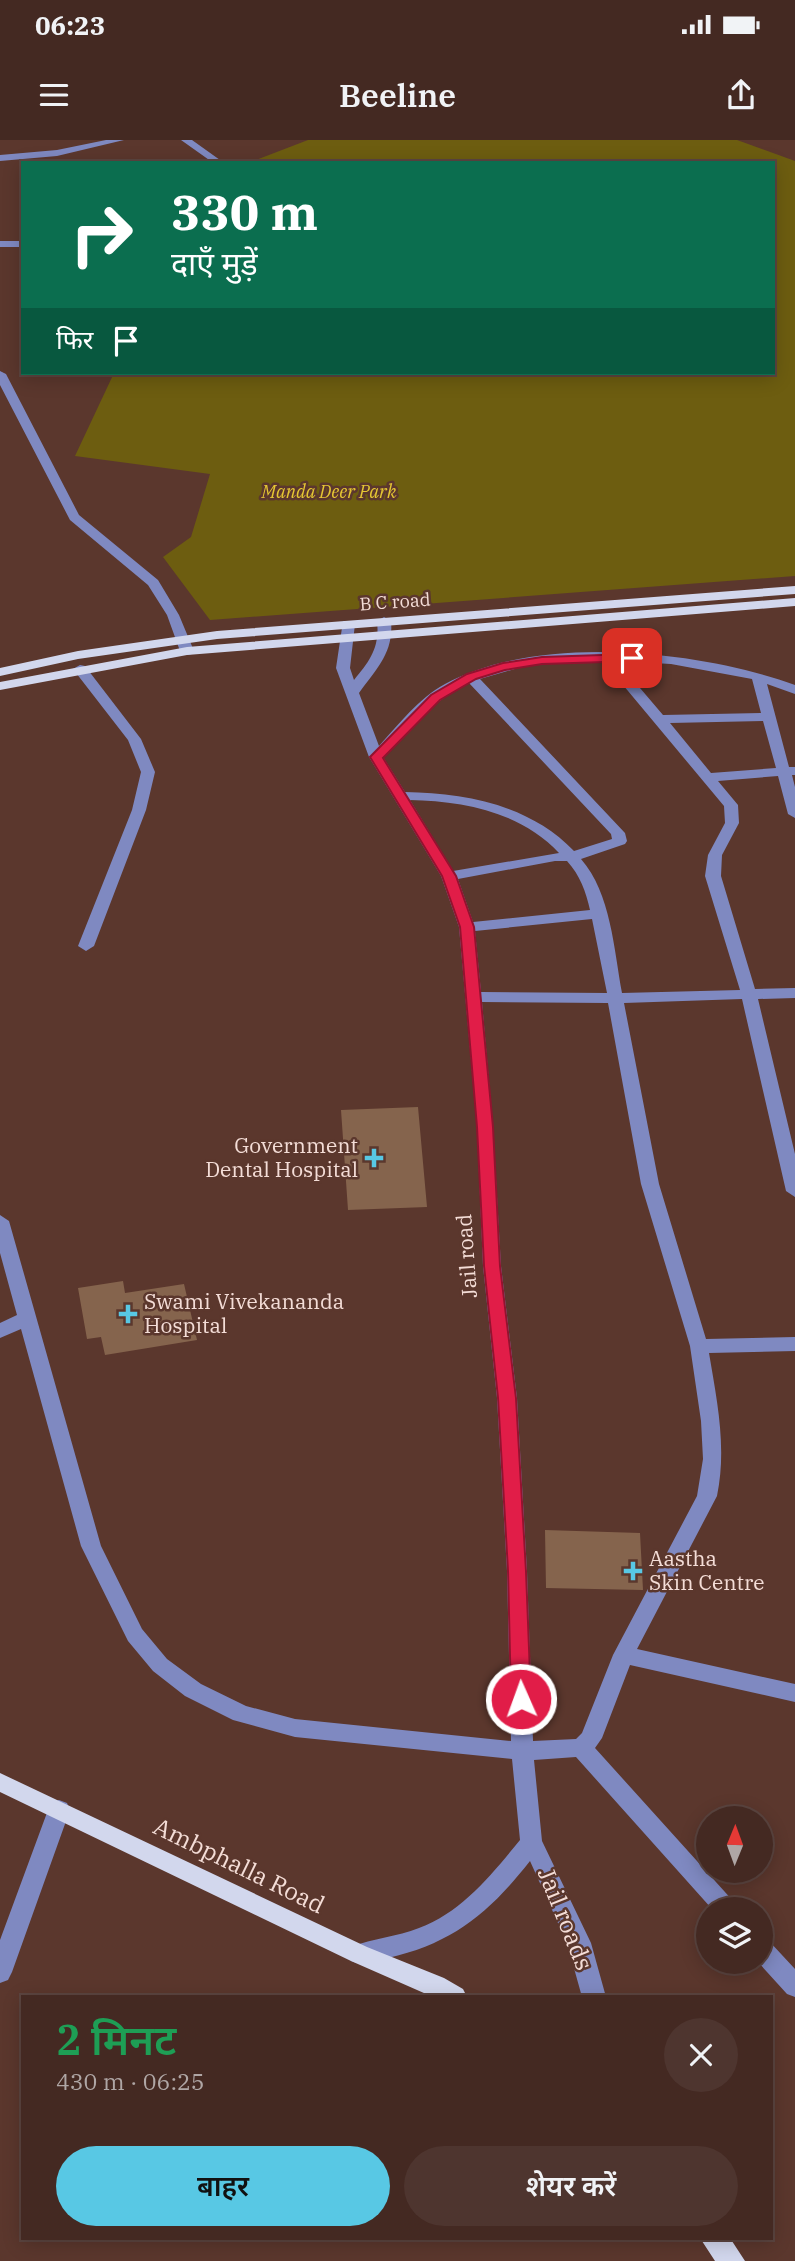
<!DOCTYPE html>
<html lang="hi">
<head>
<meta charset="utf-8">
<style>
  body { margin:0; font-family:"IBM Plex Serif","Noto Sans Devanagari",serif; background:#4e352f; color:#f1f3f6; height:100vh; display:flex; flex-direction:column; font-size:26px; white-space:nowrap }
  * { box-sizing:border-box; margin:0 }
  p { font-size:23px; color:#afa6a5 }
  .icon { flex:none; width:38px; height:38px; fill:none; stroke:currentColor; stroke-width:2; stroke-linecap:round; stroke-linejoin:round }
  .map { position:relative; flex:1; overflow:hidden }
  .side { position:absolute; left:21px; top:1855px; width:752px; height:245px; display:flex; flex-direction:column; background:#442922; border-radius:0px; box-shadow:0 4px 18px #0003,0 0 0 2px #5c4540 }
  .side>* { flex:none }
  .banner { position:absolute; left:21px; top:21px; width:754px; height:214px; border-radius:0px; box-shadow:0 4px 18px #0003,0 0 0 2px #5c4540; background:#0b6e4f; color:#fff; overflow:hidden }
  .needle { width:46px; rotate:1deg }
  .controls { position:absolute; left:696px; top:1666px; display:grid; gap:14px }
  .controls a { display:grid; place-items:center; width:77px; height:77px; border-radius:50%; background:#442922; box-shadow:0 4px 18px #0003,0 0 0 2px #5c4540; font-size:35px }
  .pin { position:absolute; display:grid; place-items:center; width:60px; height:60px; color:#fff; margin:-30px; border-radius:14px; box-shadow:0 4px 10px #0006 }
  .me { position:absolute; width:77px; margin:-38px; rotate:358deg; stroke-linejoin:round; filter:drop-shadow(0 0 5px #0008) }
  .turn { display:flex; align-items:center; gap:24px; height:147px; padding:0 35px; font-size:32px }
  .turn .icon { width:91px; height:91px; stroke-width:2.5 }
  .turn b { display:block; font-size:49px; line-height:60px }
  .then { display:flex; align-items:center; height:66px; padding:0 35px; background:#0003; gap:14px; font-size:26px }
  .round { display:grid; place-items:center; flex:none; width:74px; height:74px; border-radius:37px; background:#4e352f }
  .overview { display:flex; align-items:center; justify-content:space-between; height:119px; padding:0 35px }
  h1 { font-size:42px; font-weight:600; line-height:52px; color:#1e9e55 }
  .button { display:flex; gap:14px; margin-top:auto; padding:14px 35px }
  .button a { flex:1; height:80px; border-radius:42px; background:#58c8e4; color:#111; font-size:28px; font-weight:600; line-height:80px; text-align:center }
  .button a+a { background:#4e352f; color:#f1f3f6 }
  .status { display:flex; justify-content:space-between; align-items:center; height:49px; padding:0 35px; background:#442922; direction:ltr }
  .status svg { height:19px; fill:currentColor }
  header { display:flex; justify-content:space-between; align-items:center; height:91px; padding:0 35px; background:#442922; font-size:32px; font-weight:600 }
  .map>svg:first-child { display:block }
</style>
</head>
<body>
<div class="status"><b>06:23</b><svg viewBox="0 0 49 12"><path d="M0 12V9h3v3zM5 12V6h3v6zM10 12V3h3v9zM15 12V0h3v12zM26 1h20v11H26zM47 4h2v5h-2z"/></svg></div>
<header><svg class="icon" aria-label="menu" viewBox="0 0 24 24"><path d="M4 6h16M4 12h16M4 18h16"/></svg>Beeline<svg class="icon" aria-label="share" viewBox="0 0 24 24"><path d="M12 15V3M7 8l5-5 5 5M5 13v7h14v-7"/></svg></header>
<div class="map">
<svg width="795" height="2121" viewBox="0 0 795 2121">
  <rect width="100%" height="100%" fill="#5b372d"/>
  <path fill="#6d5d10" d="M308,0h429l58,21v415l-585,44 -47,-63 28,-20 19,-63 -135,-18 39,-83h660v-210h-526z"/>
  <path fill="#85644d" d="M418,967l9,100 -79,3 -7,-100z
    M123,1141l2,12 59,-9 13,56 -92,15 -4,-18 -14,2 -9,-51z
    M545,1390l95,3 3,57 -97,-2z"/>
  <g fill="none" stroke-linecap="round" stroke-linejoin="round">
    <path fill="#7f89c1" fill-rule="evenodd" d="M106,0h18l-67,16 -57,5v-6l57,-5z
      M181,0h11l28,20 -8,2z
      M0,101h23v6h-23z
      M0,231l6,3 73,141 79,65 21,35 15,36 -2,3 -5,1 -7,-4 -13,-36 -19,-30 -78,-65 -70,-135z
      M384,477l7,4c3,32 -15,48 -32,72l20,53c20,-22 40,-48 66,-62 93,-51 254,-34 350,1v9l-28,-10 22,83h6v8h-3l3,12v31l-7,-4 -10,-38 -60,5 20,24 1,18 -17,32 -1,21 34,113 40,-1v10l-37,1 37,155v43l-9,-6 -44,-192 -118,4 35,181 47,155 89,-2v14l-86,2c8,48 18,94 8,143l-80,153 158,35v18l-165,-37 -28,73 -7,10 139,154 3,7h-25l-136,-152 -42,3 8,81 49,102 15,54h-24l-15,-54 -37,-82c-41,52 -77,82 -142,97 -13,3 -25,8 -37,3l-4,-7 4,-7c22,-9 46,-10 68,-19 43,-16 73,-54 101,-88l-8,-81 -217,-22 -62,-17 -48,-24 -32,-25 -25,-30 -47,-95 -60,-217 -21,9v-15l17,-8 -17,-62v-38l9,6 92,325 41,83 25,30 34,25 45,22 49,13 216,22 -4,-170 -10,-173 -14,-132 -6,-139 -18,-200 -18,-51 -72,-119 -33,-89 7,-47h10l2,3 -5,44 4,12c16,-19 26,-33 23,-59zM572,521h31l121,145 1,17 -17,32 -3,21 35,114 -118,3c-8,-43 -11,-100 -41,-134l44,-15 2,-3 -2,-8 -145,-154 45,-13zM617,521l54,3 81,15 9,34 -98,2zM469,543l142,151 1,5 -38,12c-44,-46 -108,-58 -169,-59l-22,-35c27,-28 51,-58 86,-74zM763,581l13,47 -65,5 -41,-50zM410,660c53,1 111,12 149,53l-106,18zM555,721h12c13,14 19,31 23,49l-117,12 -15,-43zM592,779l15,74 -126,-1 -6,-61zM482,862l126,1 33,181 49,162 11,75 2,38 -6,37 -84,159 -31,78 -6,6 -43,2 -6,-170 -10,-173 -16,-132 -8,-139z
      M80,525l5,1 56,73 14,33 -9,38 -52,136 -8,5 -8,-5 54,-136 9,-38 -13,-32 -55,-71z
      M59,1660l8,3 3,7 -58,162 -4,8 -8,3v-43l48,-130 3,-7z
      M761,1798l8,3 26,28v28l-8,-3 -29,-32h3z"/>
    <path fill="#d2d7ed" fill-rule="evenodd" d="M795,446v8l-578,45 -139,20 -78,17v-8l78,-17 139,-20z
      M795,458v8l-608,49 -187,35v-8l187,-35z
      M0,1633l367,174 77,31 19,11 4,8h-34l-82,-36 -351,-169z
      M700,2098h30l15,23h-30z"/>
  </g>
  <path fill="#e11d48" stroke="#92132f" stroke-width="2" d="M632,514l6,4 -1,3 -95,3 -37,6 -29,9 -36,21 -57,58 73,118 18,51 19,200 7,139 16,132 10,173 5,128 -3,6 -7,2 -7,-2 -3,-6 -3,-128 -10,-173 -14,-132 -7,-139 -17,-200 -18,-51 -72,-119 61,-62 36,-21 36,-11 39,-6z"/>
  <g fill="#58c8e4" stroke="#5b372d" stroke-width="2.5">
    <path d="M370.5 1007.5h7v7h7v7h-7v7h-7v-7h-7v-7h7z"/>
    <path d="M124.5 1163.5h7v7h7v7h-7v7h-7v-7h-7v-7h7z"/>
    <path d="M629.5 1420.5h7v7h7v7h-7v7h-7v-7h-7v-7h7z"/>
  </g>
  <g text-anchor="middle" stroke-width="5" stroke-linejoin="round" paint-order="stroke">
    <g font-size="18" font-style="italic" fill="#e6c733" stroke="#5b372d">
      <text x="329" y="358">Manda Deer Park</text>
    </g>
    <g font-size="18" fill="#f4ddd7" stroke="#5b372d">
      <text transform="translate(395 462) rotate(-4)" y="6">B C road</text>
    </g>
    <g font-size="21" fill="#f4ddd7" stroke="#5b372d" text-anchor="start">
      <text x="358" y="1013" text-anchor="end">Government<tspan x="358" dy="24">Dental Hospital</tspan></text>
      <text x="144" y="1169">Swami Vivekananda<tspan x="144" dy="24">Hospital</tspan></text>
      <text x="649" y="1426">Aastha<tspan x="649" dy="24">Skin Centre</tspan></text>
    </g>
    <g font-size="21" fill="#f4ddd7" stroke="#5b372d">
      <text transform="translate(467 1116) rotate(-94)" y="7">Jail road</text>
    </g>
    <g font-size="24" fill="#f4ddd7" stroke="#5b372d">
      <text transform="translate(239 1726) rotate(26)" y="8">Ambphalla Road</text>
      <text transform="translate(565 1779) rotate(68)" y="8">Jail roads</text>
    </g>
  </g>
</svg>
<div class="controls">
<a><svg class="needle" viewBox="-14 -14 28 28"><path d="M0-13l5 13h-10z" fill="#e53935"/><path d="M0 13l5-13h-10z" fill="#afa6a5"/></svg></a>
<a><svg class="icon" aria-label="layers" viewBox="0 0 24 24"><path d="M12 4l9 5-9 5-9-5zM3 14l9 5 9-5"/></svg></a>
</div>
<div class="pin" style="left:632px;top:518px;background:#d93025"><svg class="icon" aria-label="arrive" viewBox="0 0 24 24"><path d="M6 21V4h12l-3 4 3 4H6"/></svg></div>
<svg class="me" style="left:521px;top:1559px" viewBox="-20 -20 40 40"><circle r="17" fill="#e11d48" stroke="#fff" stroke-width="3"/><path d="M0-11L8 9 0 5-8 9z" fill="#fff"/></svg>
<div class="banner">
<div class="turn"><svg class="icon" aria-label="right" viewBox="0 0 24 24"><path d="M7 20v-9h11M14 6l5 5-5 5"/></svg><div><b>330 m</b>दाएँ मुड़ें</div></div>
<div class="then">फिर<svg class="icon" aria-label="arrive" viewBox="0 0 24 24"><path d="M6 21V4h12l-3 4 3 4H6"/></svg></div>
</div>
<section class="side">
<div class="overview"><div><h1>2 मिनट</h1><p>430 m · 06:25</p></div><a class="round"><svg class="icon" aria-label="close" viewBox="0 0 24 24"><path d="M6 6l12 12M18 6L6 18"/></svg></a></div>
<div class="button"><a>बाहर</a><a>शेयर करें</a></div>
</section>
</div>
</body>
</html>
